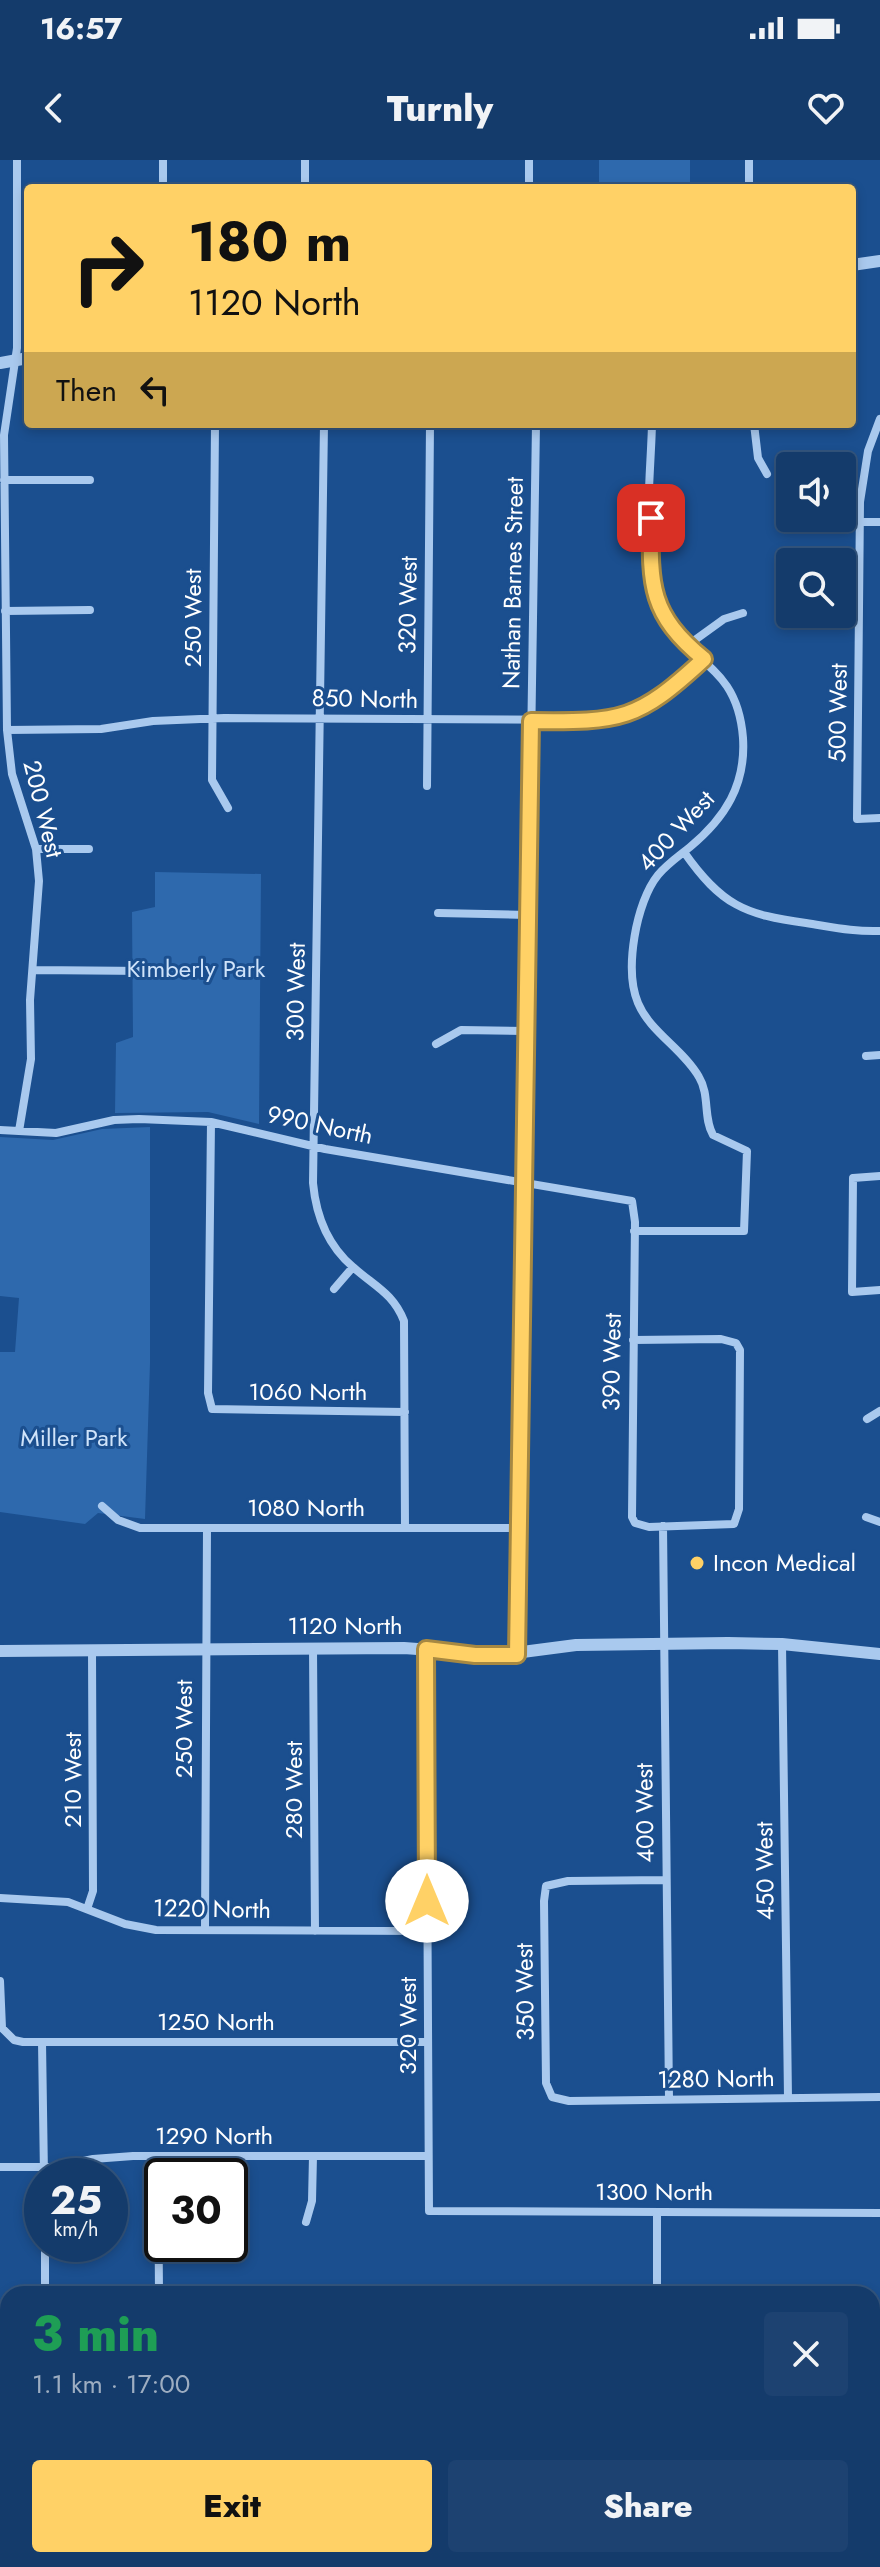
<!DOCTYPE html>
<html lang="en">
<head>
<meta charset="utf-8">
<style>
  body { margin:0; font-family:Jost,sans-serif; background:#1d4271; color:#f1f3f6; height:100vh; display:flex; flex-direction:column; font-size:30px; white-space:nowrap }
  * { box-sizing:border-box; margin:0 }
  p { font-size:26px; color:#9dadc1 }
  .icon { flex:none; width:44px; height:44px; fill:none; stroke:currentColor; stroke-width:2; stroke-linecap:round; stroke-linejoin:round }
  .map { position:relative; flex:1; overflow:hidden }
  .panel { position:absolute; left:0px; top:2126px; width:880px; height:282px; display:flex; flex-direction:column; background:#143b6b; border-radius:24px 24px 0 0; box-shadow:0 4px 12px #0003,0 0 0 2px #33557e }
  .panel>* { flex:none }
  .top-card { position:absolute; left:24px; top:24px; width:832px; height:244px; border-radius:8px; box-shadow:0 4px 12px #0003,0 0 0 2px #33557e; background:#ffd166; color:#111; overflow:hidden }
  .controls { position:absolute; left:776px; top:292px; display:grid; gap:16px }
  .controls a { display:grid; place-items:center; width:80px; height:80px; border-radius:8px; background:#143b6b; box-shadow:0 4px 12px #0003,0 0 0 2px #33557e; font-size:40px }
  .speed { position:absolute; left:24px; top:1998px; display:flex; gap:16px; font-size:40px; font-weight:700; text-align:center }
  .speed>* { display:grid; place-content:center; width:104px; height:104px; border-radius:50%; background:#143b6b; box-shadow:0 4px 12px #0003,0 0 0 2px #33557e; line-height:1 }
  .speed small { font-size:20px; font-weight:400 }
  .speed .limit { border:4px solid #111; border-radius:12px; background:#fff; color:#111 }
  .pin { position:absolute; display:grid; place-items:center; width:68px; height:68px; color:#fff; margin:-34px; border-radius:16px; box-shadow:0 4px 12px #0006 }
  .me { position:absolute; width:88px; margin:-44px; rotate:0deg; stroke-linejoin:round; filter:drop-shadow(0 0 6px #0008) }
  .turn { display:flex; align-items:center; gap:28px; height:168px; padding:0 32px; font-size:36px }
  .turn .icon { width:104px; height:104px; stroke-width:2.5 }
  .turn b { display:block; font-size:56px; line-height:68px }
  .then { display:flex; align-items:center; height:76px; padding:0 32px; background:#0003; gap:16px; font-size:30px }
  .round { display:grid; place-items:center; flex:none; width:84px; height:84px; border-radius:8px; background:#1d4271 }
  .head { display:flex; align-items:center; justify-content:space-between; height:136px; padding:0 32px }
  h1 { font-size:48px; font-weight:800; line-height:60px; color:#1e9e55 }
  .cta { display:flex; gap:16px; margin-top:auto; padding:16px 32px }
  .cta a { flex:1; height:92px; border-radius:8px; background:#ffd166; color:#111; font-size:32px; font-weight:800; line-height:92px; text-align:center }
  .cta a+a { background:#1d4271; color:#f1f3f6 }
  .status { display:flex; justify-content:space-between; align-items:center; height:56px; padding:0 40px; background:#143b6b; direction:ltr }
  .status svg { height:22px; fill:currentColor }
  header { display:flex; justify-content:space-between; align-items:center; height:104px; padding:0 32px; background:#143b6b; font-size:36px; font-weight:800 }
  .map>svg:first-child { display:block }
</style>
</head>
<body>
<div class="status"><b>16:57</b><svg viewBox="0 0 49 12"><path d="M0 12V9h3v3zM5 12V6h3v6zM10 12V3h3v9zM15 12V0h3v12zM26 1h20v11H26zM47 4h2v5h-2z"/></svg></div>
<header><svg class="icon" aria-label="back" viewBox="0 0 24 24"><path d="M15 5l-7 7 7 7"/></svg>Turnly<svg class="icon" aria-label="heart" viewBox="0 0 24 24"><path d="M12 20l-8-8c-3-5 5-10 8-4 3-6 11-1 8 4z"/></svg></header>
<div class="map">
<svg width="880" height="2407" viewBox="0 0 880 2407">
  <rect width="100%" height="100%" fill="#1b4f8f"/>
  <path fill="#2e69ad" d="M599,0h91v28h-91z
    M155,712l106,2 -2,250 -51,-12 -93,1 1,-70 17,-6 -1,-125 23,-5z
    M150,967v236l-5,156 -47,-6 -13,11 -85,-12v-160h15l4,-54 -19,-2v-159l53,3 49,-11z"/>
  <g fill="none" stroke-linecap="round" stroke-linejoin="round">
    <path stroke="#a9c9ee" stroke-width="8" d="M17,0v188l-13,87 3,295 5,44 24,75 3,32 -9,119 1,59 -12,72
      M749,0v28
      M163,28v-28
      M305,28v-28
      M529,28v-28
      M880,259l-12,32 -8,51 -3,317 23,-1
      M215,264l-3,356 16,28
      M324,264l-11,759c3,32 14,62 40,84 21,19 40,26 51,54l1,206
      M754,264l4,34 9,16
      M4,320h86
      M860,362h20
      M5,451l85,-1
      M688,485l36,-26 19,-6
      M7,570l94,-1 52,-8 71,-3 377,2 45,-12 58,-49
      M427,626l3,-362
      M36,689h53
      M684,692c37,53 61,63 122,71 26,4 48,9 74,8
      M438,753l89,2
      M33,810l113,1
      M436,884l25,-14 65,1
      M866,896l14,-1
      M211,962l-3,271 4,16 193,3
      M0,970l56,3 58,-13 25,-1 72,3 114,27 307,52 3,21 -3,295 3,6 14,4 85,-3 5,-15 1,-159 -4,-7 -15,-4 -88,1
      M880,1016l-27,2 -1,114 28,-2
      M634,1071h110l3,-80 -34,-16c-10,-17 -3,-40 -14,-58 -16,-28 -49,-45 -61,-74 -14,-33 -2,-101 20,-128 9,-11 21,-19 32,-28 35,-29 56,-62 53,-109 -6,-78 -59,-74 -84,-127 -19,-41 -8,-139 -7,-187
      M334,1129l19,-22
      M867,1259l13,-8
      M102,1346l16,14 22,8h377
      M866,1357l14,5
      M663,1366l6,573
      M782,1484l6,454
      M313,1488l2,283
      M426,1489l3,562 451,2
      M517,1495l19,-1231
      M666,1720l-98,1 -22,5 -2,15 2,182 6,14 17,4 311,-4
      M0,1738l68,4 57,22 31,6 271,1
      M87,1749l6,-18 -1,-241
      M205,1770l2,-402
      M0,1821l2,47 12,12 9,2h405
      M42,1882l2,134
      M158,1996l1,138
      M0,2007h55l38,-8 40,-3h295
      M657,2052v82
      M306,2062l6,-21 1,-45
      M45,2084v50
      M872,2164h8
      M0,2189h8
      M0,2313h8
      M206,2400v7
      M657,2400v7"/>
    <path stroke="#a9c9ee" stroke-width="12" d="M852,105l28,-4
      M0,203l28,-5
      M0,1491l404,-3 95,7 77,-10 152,-2 54,1 98,10"/>
  </g>
  <g fill="none" stroke-linecap="round" stroke-linejoin="round">
    <g stroke="#a68842" stroke-width="20">
      <path id="route" d="M427,1741l-1,-252 49,6h42l14,-934c91,1 106,0 173,-62 -55,-45 -54,-74 -53,-141"/>
    </g>
    <use href="#route" stroke="#ffd166" stroke-width="14"/>
  </g>
  <circle fill="#ffd166" stroke="#1b4f8f" stroke-width="3" cx="697" cy="1403" r="8"/>
  <g text-anchor="middle" stroke-width="6" stroke-linejoin="round" paint-order="stroke">
    <g font-size="24" fill="#fff" stroke="#1b4f8f">
      <text transform="translate(513 423) rotate(-89)" y="8">Nathan Barnes Street</text>
      <text transform="translate(408 445) rotate(-89)" y="8">320 West</text>
      <text transform="translate(193 458) rotate(-90)" y="8">250 West</text>
      <text transform="translate(365 539) rotate(1)" y="8">850 North</text>
      <text transform="translate(838 553) rotate(-89)" y="8">500 West</text>
      <text transform="translate(43 649) rotate(76)" y="8">200 West</text>
      <text transform="translate(676 671) rotate(-47)" y="8">400 West</text>
      <text transform="translate(296 832) rotate(-89)" y="8">300 West</text>
      <text transform="translate(320 965) rotate(12)" y="8">990 North</text>
      <text transform="translate(612 1202) rotate(-89)" y="8">390 West</text>
      <text x="308" y="1240">1060 North</text>
      <text x="306" y="1356">1080 North</text>
      <text x="345" y="1474">1120 North</text>
      <text transform="translate(184 1569) rotate(-90)" y="8">250 West</text>
      <text transform="translate(73 1620) rotate(-90)" y="8">210 West</text>
      <text transform="translate(294 1630) rotate(-90)" y="8">280 West</text>
      <text transform="translate(645 1653) rotate(-91)" y="8">400 West</text>
      <text transform="translate(765 1711) rotate(-91)" y="8">450 West</text>
      <text transform="translate(212 1749) rotate(1)" y="8">1220 North</text>
      <text transform="translate(525 1832) rotate(-91)" y="8">350 West</text>
      <text x="216" y="1870">1250 North</text>
      <text transform="translate(408 1866) rotate(-90)" y="8">320 West</text>
      <text transform="translate(716 1919) rotate(-1)" y="8">1280 North</text>
      <text x="214" y="1984">1290 North</text>
      <text x="654" y="2040">1300 North</text>
    </g>
    <g font-size="24" fill="#cfe3fa" stroke="#1b4f8f">
      <text x="196" y="817">Kimberly Park</text>
      <text x="74" y="1286">Miller Park</text>
    </g>
    <g font-size="24" fill="#fff" stroke="#1b4f8f" text-anchor="start">
      <text x="713" y="1411">Incon Medical</text>
    </g>
  </g>
</svg>
<div class="controls">
<a><svg class="icon" aria-label="sound" viewBox="0 0 24 24"><path d="M4 9h4l5-4v14l-5-4H4zM17 9q2 3 0 6"/></svg></a>
<a><svg class="icon" aria-label="search" viewBox="0 0 24 24"><circle cx="10" cy="10" r="6"/><path d="M15 15l6 6"/></svg></a>
</div>
<div class="speed"><div>25<small>km/h</small></div><div class="limit">30</div></div>
<div class="pin" style="left:651px;top:358px;background:#d93025"><svg class="icon" aria-label="arrive" viewBox="0 0 24 24"><path d="M6 21V4h12l-3 4 3 4H6"/></svg></div>
<svg class="me" style="left:427px;top:1741px" viewBox="-20 -20 40 40"><circle r="19" fill="#fff"/><path d="M0-13L10 11 0 6-10 11z" fill="#ffd166"/></svg>
<div class="top-card">
<div class="turn"><svg class="icon" aria-label="right" viewBox="0 0 24 24"><path d="M7 20v-9h11M14 6l5 5-5 5"/></svg><div><b>180 m</b>1120 North</div></div>
<div class="then">Then<svg class="icon" aria-label="left" viewBox="0 0 24 24"><path d="M17 20v-9H6M10 6l-5 5 5 5"/></svg></div>
</div>
<section class="panel">
<div class="head"><div><h1>3 min</h1><p>1.1 km · 17:00</p></div><a class="round"><svg class="icon" aria-label="close" viewBox="0 0 24 24"><path d="M6 6l12 12M18 6L6 18"/></svg></a></div>
<div class="cta"><a>Exit</a><a>Share</a></div>
</section>
</div>
</body>
</html>
